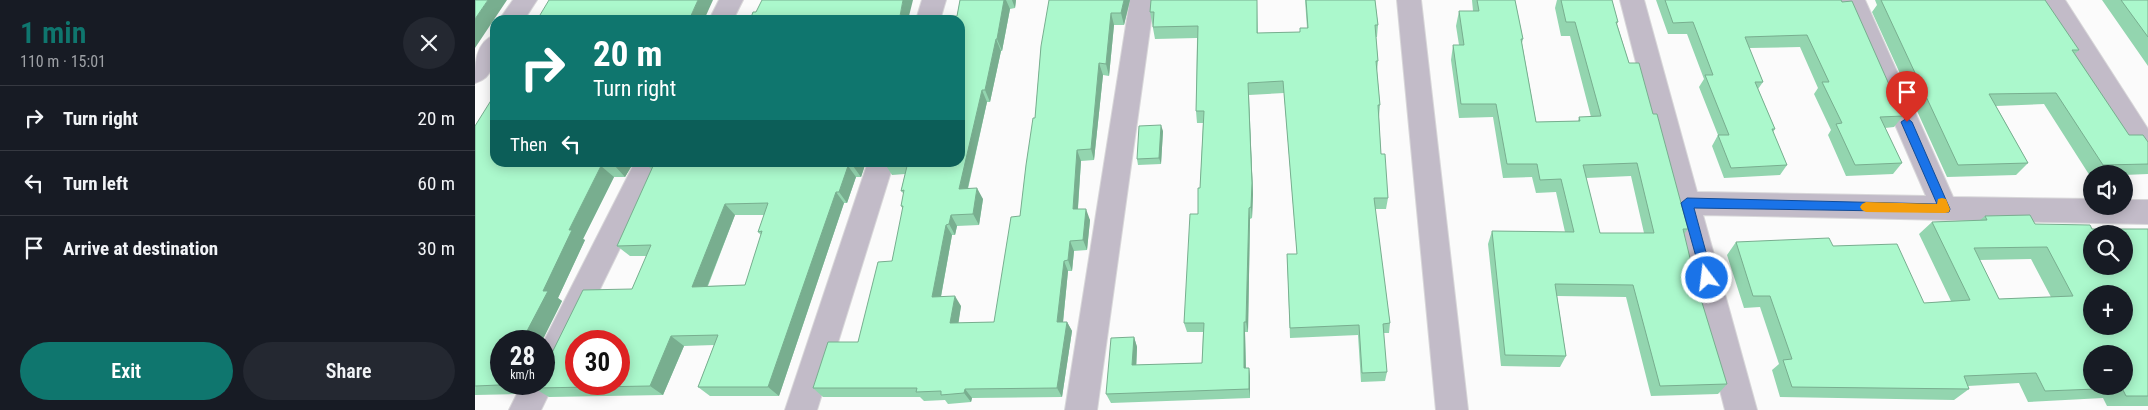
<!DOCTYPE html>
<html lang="en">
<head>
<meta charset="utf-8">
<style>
  body { margin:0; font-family:"Roboto Condensed",sans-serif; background:#242831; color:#f1f3f6; height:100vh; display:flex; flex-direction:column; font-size:19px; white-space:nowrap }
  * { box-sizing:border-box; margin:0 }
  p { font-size:16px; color:#9ea1a6 }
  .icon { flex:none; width:28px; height:28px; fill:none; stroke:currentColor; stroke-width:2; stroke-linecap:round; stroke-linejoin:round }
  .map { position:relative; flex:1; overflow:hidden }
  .side { display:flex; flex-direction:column; background:#171b24; width:475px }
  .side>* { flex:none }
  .banner { position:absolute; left:15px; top:15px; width:475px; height:152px; border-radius:15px; box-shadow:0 2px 12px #0003; background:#0f766e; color:#fff; overflow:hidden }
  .tools { position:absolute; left:1608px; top:165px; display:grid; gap:10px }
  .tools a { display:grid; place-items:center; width:50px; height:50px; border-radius:50%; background:#171b24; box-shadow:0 2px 12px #0003; font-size:25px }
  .speed { position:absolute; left:15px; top:330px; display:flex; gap:10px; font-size:25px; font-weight:700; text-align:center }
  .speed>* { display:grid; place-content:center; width:65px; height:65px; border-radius:50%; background:#171b24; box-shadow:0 2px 12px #0003; line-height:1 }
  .speed small { font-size:12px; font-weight:400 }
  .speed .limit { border:8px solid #d22; background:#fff; color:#111 }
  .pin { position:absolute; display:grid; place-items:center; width:42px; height:42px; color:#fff; margin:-51px -21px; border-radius:50% 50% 50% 0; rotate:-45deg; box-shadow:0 0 5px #0007 }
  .pin .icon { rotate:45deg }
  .me { position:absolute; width:55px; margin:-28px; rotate:345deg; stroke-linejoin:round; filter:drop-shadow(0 0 4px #0008) }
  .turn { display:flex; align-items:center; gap:18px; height:105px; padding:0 20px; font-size:22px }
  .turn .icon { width:65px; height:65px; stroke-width:2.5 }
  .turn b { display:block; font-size:35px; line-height:42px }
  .then { display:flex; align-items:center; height:48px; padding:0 20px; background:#0003; gap:10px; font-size:19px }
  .round { display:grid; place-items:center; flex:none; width:52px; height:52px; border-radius:26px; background:#242831 }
  .summary { display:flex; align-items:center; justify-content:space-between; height:85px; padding:0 20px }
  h1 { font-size:30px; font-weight:600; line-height:38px; color:#0f766e }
  .button { display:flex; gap:10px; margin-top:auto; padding:10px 20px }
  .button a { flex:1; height:58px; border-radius:30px; background:#0f766e; color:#fff; font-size:20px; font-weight:600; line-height:58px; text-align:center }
  .button a+a { background:#242831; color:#f1f3f6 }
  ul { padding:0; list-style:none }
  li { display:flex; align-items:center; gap:15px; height:65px; padding:0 20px; border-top:1px solid #363941 }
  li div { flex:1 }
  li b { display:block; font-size:19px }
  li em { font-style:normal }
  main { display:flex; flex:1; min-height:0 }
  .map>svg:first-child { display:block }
</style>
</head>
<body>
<main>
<section class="side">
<div class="summary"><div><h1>1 min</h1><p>110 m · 15:01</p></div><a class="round"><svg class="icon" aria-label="close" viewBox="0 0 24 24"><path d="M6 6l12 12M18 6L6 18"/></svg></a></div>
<ul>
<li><svg class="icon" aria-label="right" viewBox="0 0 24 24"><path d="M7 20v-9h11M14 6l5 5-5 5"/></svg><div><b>Turn right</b></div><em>20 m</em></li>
<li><svg class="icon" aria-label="left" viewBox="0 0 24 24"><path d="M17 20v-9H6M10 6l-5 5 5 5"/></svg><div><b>Turn left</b></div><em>60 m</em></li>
<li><svg class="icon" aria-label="arrive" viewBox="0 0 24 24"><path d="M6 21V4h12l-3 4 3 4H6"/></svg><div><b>Arrive at destination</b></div><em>30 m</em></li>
</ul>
<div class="button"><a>Exit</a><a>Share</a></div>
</section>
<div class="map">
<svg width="1673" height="410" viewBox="0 0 1673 410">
  <rect width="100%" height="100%" fill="#fbfbfb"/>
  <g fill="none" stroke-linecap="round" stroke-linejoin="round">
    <g stroke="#d8d7d9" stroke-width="2">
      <path id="minor" d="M38,0h24l-13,20h-25z
        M244,0h24l-10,20h-24z
        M447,0h24l-6,20h-24z
        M655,0h24l-57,410h-32z
        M922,0h24l47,410h-32z
        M1145,0h24l53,192 229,4 -85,-196h24l88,197 138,2v7h33v-6h24v24l-445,-9 54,195h-32z
        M1566,0h24l83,129v33l-9,-4z
        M20,35c0,19 2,42 -20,48 0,-19 0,-41 20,-48z
        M160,162h27l-121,248h-32l13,-26h22v-43z
        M393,162h26l-77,248h-32z"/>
    </g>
    <use href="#minor" fill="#c2bbc8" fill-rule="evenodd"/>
  </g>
  <path fill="#93d5af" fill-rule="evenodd" d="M485,0h56l-1,8 -5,1 -8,42h-1l-11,51h-3l-19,87 15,10 -4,26 -22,1 -2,9h-3l-11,62 20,9 -3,17 36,-1 26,-106 15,-98 6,-72 89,-46 -6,25h-10l-5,51 -6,-1 -9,85 -13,1 -3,48 12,11 -3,30 -13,1 -2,20h-4l-5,51h4l5,9 -10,66 -90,1 -1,4 -23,2 -3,-4 -21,1 -4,-4h-97l-10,-9 45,-46 34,-81 11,-52 -2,-3 3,-12 -3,-3 4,-17 -13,1 -7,-11v-2h75l-3,-146z
    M676,0h106l1,33 42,-1 7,-4 -2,-28h70l3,25 -1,12h-1l2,24 -1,10 3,34 -1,12 2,37 7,44 -2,11h-11l15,114 -1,10h-6l4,39 -2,9 -24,1 -3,-47 -68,3 -3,-84h10l-13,-161 -35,2 4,99 -1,24 -2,1 -2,113h-3l1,36h3l1,9v21l-139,5 -5,-9 28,-57 3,10 -1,18 66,-2 1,-31h-16l-3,-9 14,-109 2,-26 3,-65h-6l-1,-12 1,-73 -42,1 -5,-27z
    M997,0h43l8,39 -1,4 14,79 42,-1 1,-4h12l-21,-81h-9l-6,-28 2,-8h55l6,22 -1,2 12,39 24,51 35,115 -4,5 12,49 31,101 -9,10 -67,2 -25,-99 -69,-1 9,60 -6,11 -59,-1 -13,-122 4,-13 73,1 -9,-40 -20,1 -4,-16 -29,1 -10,-61 -34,1 -8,-58 2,-15h6l-3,-19 3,-15h14zM1156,176l13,57h-44l-14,-55z
    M1181,0h185l62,116 -9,11 -9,1 17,35 -9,11 -47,2 -18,-41 3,-5 -17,-36 4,-6 -18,-41 -51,1 14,34 -5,7 17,40 -2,3 14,33 -7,10 -56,3 -12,-32 6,-11 -19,-48 5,-8 -17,-45h-19z
    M1400,0h170l34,50 -4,4 54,81 19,7v32l-24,1v-1h-33v2h-1l-46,-72 -48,2 32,57 -12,12 -69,2 -75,-165 5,-7z
    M1627,0h46v66z
    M0,126l159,36 -9,15h-11l-31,62 2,1 -27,58 4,3 -20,40h-41v43l14,10 -40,1z
    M688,131l-2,33 -23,1 -1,-6z
    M391,162l-5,15h-5l-9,26h-3l-65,193h-69l-12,-9 16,-42 -30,1 -21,49 -114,2 -15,-9 98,-99 15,-33h-17l-13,-10 35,-76 -6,-6zM260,215h29l-6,17 3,3 -16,50 -37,1z
    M1510,216l50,8 57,5h56v177h-41l-4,-8 -75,4 -9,-19 -51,3 1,3 -15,11 -174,-3 -8,-27 7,-6 -19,-57 -16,1 -17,-53 9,-13 97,4 91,57 27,-2 -32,-67 13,-12 48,-2zM1556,259l20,38 -52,2 -20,-39z"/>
  <path fill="#78ae8f" d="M13,0h19l-32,48v-29z
    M223,0h15l-9,20h-15z
    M428,0h10l-5,20h-7l-1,-4z
    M529,0h2l4,9 -8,42 -5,-12z
    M537,0h4l-1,8z
    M649,0h6l-6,25 -3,-12z
    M636,13l3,12 -5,51 -3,-12z
    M521,39l5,12 -11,51 -5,-12z
    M624,63l4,12 -9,85 -3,-11z
    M773,83l5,111 -1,24 -1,-11z
    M507,90l5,12 -22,98 -6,-11z
    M686,125l2,6 -2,33 -2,-6z
    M602,150l4,11 -4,59 -4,-11z
    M140,162h19l-9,15 -11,-12z
    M379,162h12l-5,15 -8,-11z
    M126,166l13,11 -31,62 2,1 -27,58 4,3 -20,40h-15v-10l16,-40 26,-61z
    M373,166l8,11 -9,26 -8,-11z
    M502,188l6,11 -4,26 -6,-11z
    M361,192l8,11 -65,193 -11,-9z
    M250,204l10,11 -32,82 -11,-10z
    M774,208l1,11 -2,113 -2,-10z
    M611,209l4,11 -3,30 -4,-10z
    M476,215l6,11 -2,9 -6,-11z
    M471,225l6,10 -13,72 -7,-10z
    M595,241l4,10 -2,20 -4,-11z
    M589,261l4,10 -6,61 -5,-10z
    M480,296l6,10 -4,27 -7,-10z
    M592,322l5,9 -10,66 -5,-9z
    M769,322l1,10 1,45 -2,-9z
    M196,336l13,10 -21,49 -13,-9z
    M659,337l3,10 -1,28 -4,-10z
    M774,368l1,9v21l-1,-9z
    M26,381v3h20l-6,10 -16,-9z
    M490,389l7,9 -1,4 -7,-9z"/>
  <path fill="#abf8cc" stroke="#78ae8f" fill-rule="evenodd" d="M0,0h13l-13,19z
    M74,0h149l-9,20h-152z
    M287,0h141l-3,16 2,-1 -1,5h-151l3,-8h3z
    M485,0h44l-7,39h-1l-11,51h-3l-23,99 18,-1 -4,26 -22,1 -2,9 -3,1 -14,72 23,-1 -5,27 44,-1 17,-105 9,-1 6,-51 7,-47h2l6,-72 8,-46h75l-3,13h-10l-5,51 -7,-1 -8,86 -14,1 -4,59h13l-3,31 -13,1 -2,19 -4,1 -7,61h10l-10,66 -92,1 -1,4 -23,2v-4l-25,1 1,-4h-104l15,-46h30l20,-80 14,-1 11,-55h-2l3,-16 -3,1 7,-29h52v-142h-11l1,-4h7z
    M676,0h106v33l43,-1v-4h8l-2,-28h69l3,25h-3l3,36h-2l4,44h-2l3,49h4l3,44h-14l16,125 -7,1 4,48 -25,1 -3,-48 -69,3 -3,-74h10l-14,-173 -35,2 4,100 -1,24 -2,1 -3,114h-2v46h5v21l-143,5 5,-56 23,-1 -2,28 70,-2 2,-40h-20l6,-109h8v-26h2l4,-77h-8l2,-85 -45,1 1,-15h-4z
    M1002,0h38l8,39h-2l15,83 44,-1 -1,-4 22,-1 -26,-94h-9l-5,-22h51l6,22h-2l13,41h10l14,51h4l31,115h-5l13,54 31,101 -67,2 -27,-101 -78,-1 11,72 -61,-1 -13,-124 82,1 -13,-53 -21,1 -3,-16h-30l-11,-60h-35l-8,-59h11l-5,-34h20zM1162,163l17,70h-54l-17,-68z
    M1190,0h176l1,2 10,-1 51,115 -23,1 22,46 -47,2 -19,-41 6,-1 -20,-41h7l-22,-47 -62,2 18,45h-8l20,47h-3l15,36 -56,3 -13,-33h11l-24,-60h8l-20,-53 -20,1z
    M1406,0h164l34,50h-7l57,85h14l5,7v22l-45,1 -47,-72 -67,1 39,69 -70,2z
    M1646,0h27v37z
    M20,94v68h120l-1,3 -13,1 -32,64h3l-29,61h5l-21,40v10h-26v40l-2,4 -24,1v-260z
    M686,125l-2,33 -22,1 2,-33z
    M172,162h207l-1,4h-5l-9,26h-3l-68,195h-70l20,-52 -47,1 -21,50 -116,2 2,-4h8v-15l39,-79 49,-1 19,-44 -34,1 37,-82h-8zM293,203l-10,29 4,-1 -17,54 -53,2 33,-83zM101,341h43v43h-43z
    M410,162h23l-23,2z
    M1555,215l5,9 55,1 2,4h56v167h-22l-4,-8 -77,3 -9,-18 -72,3 5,13 -177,-2 -9,-27 9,-1 -22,-63h-17l-17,-54 93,-4 4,8 64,-2 27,59 46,-3 -38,-78 55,-2 -2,-4zM1616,234h33v32h-33zM1572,247l26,49 -74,3 -25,-51zM1616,294h33v32h-33zM1616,354h33v32h-33z"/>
  <path fill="#1a73e8" stroke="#114b97" d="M1432,118l5,4 38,87 -1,3 -255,-4 19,70 -2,4 -4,1 -4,-1 -22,-79 6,-5 250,6 -36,-82z"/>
  <path fill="#f59e0b" d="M1467,198l4,1 4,10 -1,3 -4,1 -79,-1 -4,-2 -2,-3 2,-3 4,-2 71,2 1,-5z"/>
</svg>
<div class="tools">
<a><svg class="icon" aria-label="sound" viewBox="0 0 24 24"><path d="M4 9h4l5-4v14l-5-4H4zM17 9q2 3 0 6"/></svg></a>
<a><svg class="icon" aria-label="search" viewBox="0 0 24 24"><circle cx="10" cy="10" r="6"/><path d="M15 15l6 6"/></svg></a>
<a>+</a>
<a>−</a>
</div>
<div class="speed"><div>28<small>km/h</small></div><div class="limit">30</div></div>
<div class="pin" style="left:1432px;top:122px;background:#d93025"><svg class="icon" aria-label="arrive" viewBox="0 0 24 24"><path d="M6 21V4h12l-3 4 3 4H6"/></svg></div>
<svg class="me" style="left:1232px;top:278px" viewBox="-20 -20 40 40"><circle r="17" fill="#1a73e8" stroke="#fff" stroke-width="3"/><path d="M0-11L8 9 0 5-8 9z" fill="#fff"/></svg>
<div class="banner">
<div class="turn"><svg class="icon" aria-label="right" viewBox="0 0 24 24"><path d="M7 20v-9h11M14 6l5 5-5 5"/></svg><div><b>20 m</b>Turn right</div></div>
<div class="then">Then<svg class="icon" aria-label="left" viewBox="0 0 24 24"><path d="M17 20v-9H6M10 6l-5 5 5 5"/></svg></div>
</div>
</div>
</main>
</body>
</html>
